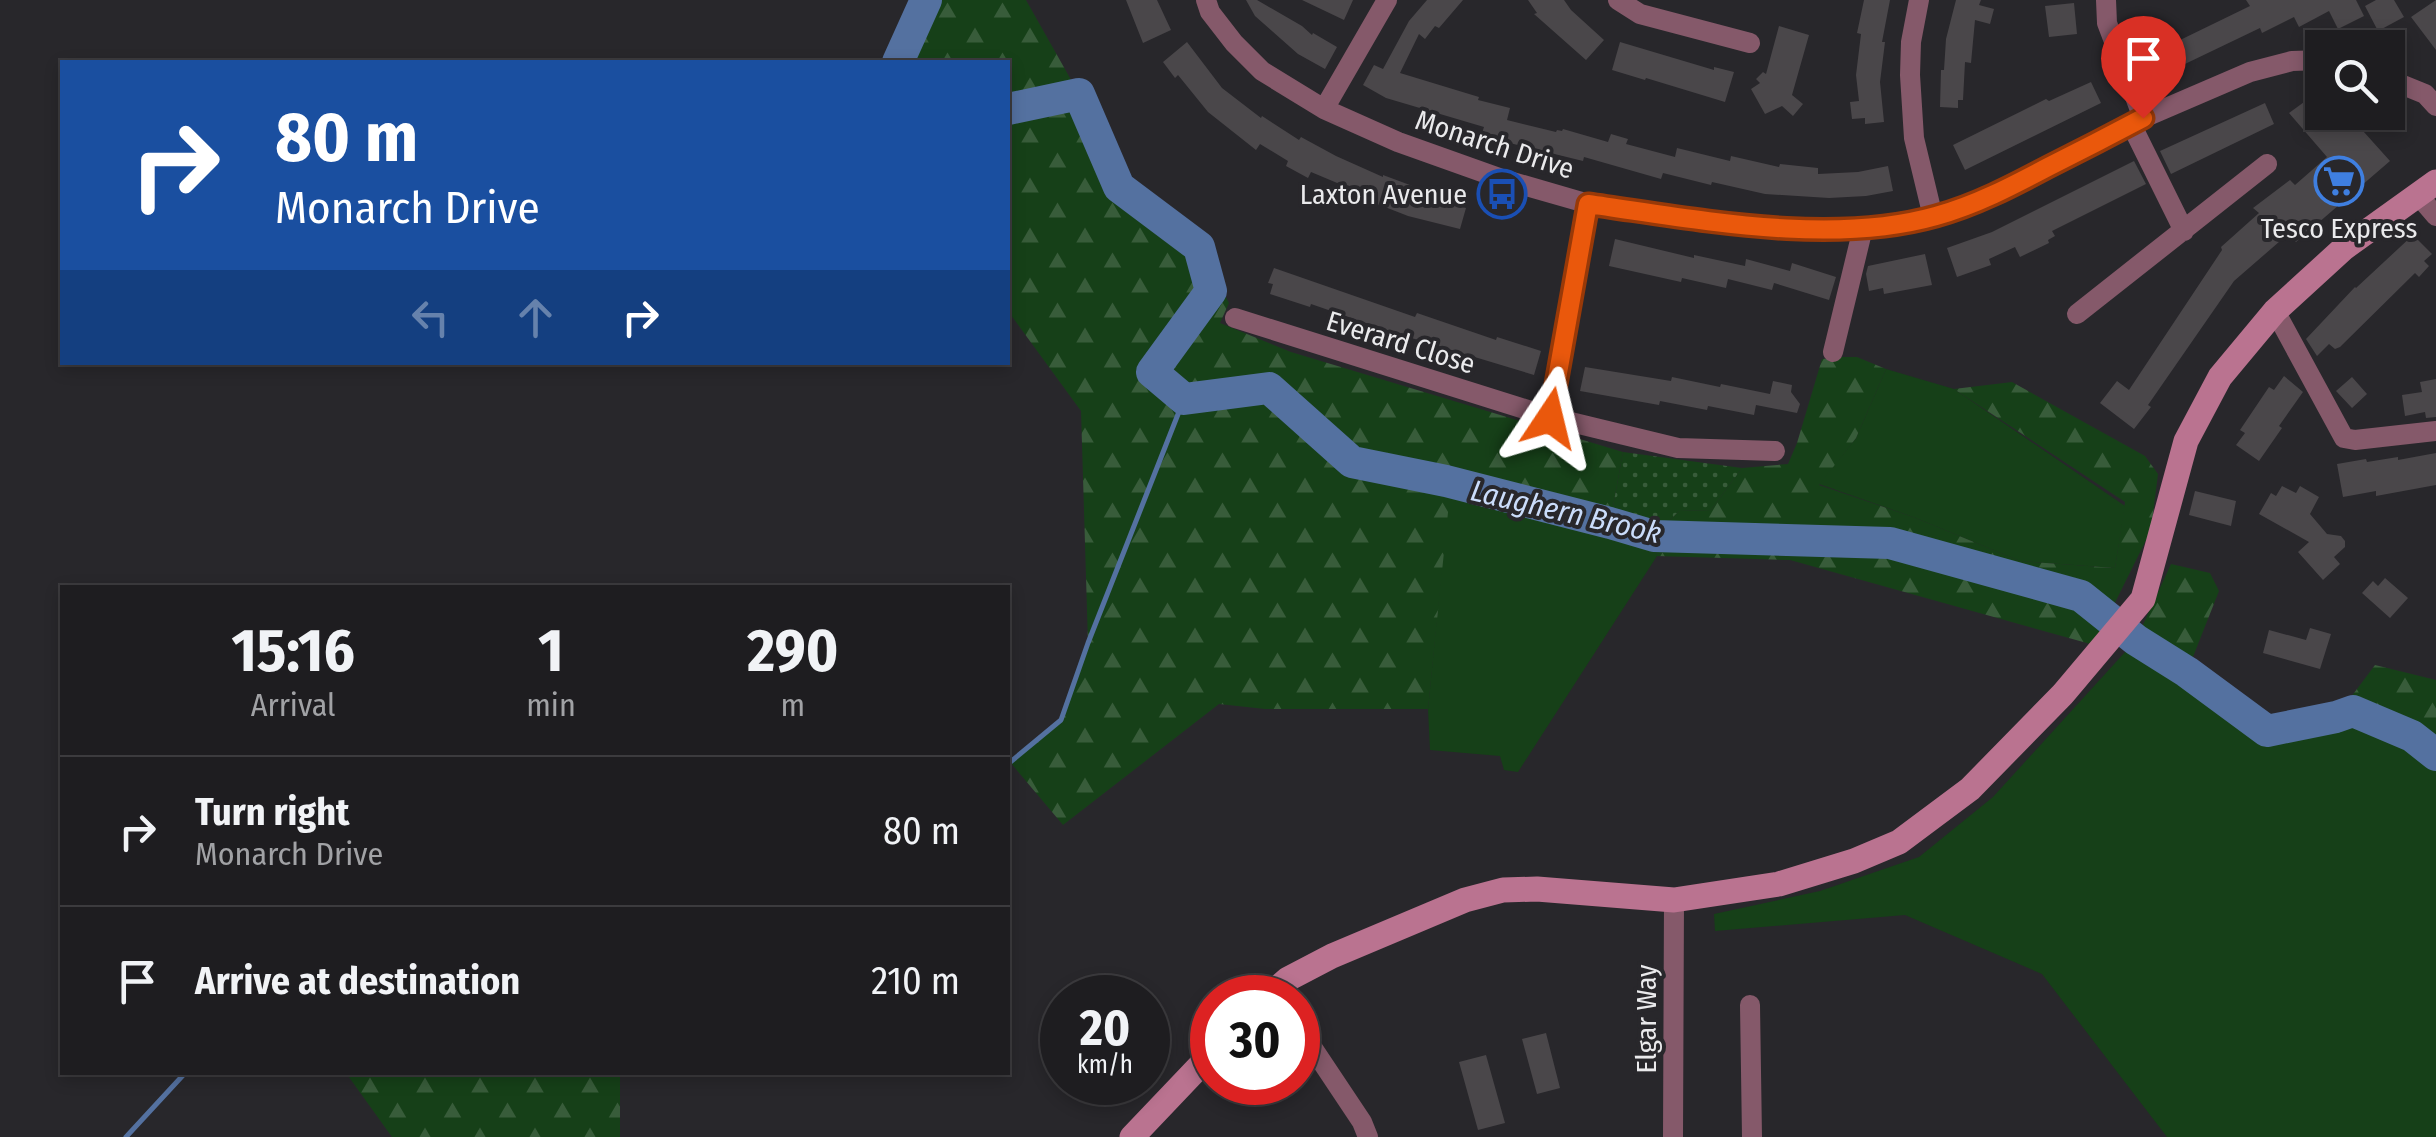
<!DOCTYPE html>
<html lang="en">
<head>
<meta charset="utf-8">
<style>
  body { margin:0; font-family:"Fira Sans Condensed",sans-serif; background:#262629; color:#f1f3f6; height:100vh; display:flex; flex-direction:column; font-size:38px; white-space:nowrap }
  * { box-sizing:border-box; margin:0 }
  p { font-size:32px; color:#a1a2a5 }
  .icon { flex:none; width:55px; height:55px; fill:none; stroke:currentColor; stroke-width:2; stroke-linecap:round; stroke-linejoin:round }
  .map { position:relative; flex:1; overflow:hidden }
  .drawer { position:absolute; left:60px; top:585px; width:950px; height:490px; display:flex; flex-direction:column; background:#1e1d20; border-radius:0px; box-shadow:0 5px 15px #0003,0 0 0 2px #3c3b3e }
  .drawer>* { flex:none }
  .guide { position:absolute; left:60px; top:60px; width:950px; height:305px; border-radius:0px; box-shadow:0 5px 15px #0003,0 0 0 2px #3c3b3e; background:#1a4fa0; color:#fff; overflow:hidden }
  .controls { position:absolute; left:2305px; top:30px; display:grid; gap:20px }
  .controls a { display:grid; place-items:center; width:100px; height:100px; border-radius:0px; background:#1e1d20; box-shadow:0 5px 15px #0003,0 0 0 2px #3c3b3e; font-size:50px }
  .speed { position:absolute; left:1040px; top:975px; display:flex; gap:20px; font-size:50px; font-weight:700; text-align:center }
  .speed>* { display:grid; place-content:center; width:130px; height:130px; border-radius:50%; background:#1e1d20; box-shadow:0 5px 15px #0003,0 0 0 2px #3c3b3e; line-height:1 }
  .speed small { font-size:25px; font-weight:400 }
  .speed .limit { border:15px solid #d22; background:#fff; color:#111 }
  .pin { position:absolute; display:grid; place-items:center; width:85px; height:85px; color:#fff; margin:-102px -42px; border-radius:50% 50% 50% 0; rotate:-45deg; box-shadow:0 0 10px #0007 }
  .pin .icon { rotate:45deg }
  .me { position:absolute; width:110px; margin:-55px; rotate:10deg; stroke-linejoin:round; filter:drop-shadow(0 0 8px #0008) }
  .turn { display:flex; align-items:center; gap:35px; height:210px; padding:0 50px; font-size:45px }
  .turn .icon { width:130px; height:130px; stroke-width:2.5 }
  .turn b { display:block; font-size:70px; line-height:85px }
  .lanes { display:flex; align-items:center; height:95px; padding:0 50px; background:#0003; justify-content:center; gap:50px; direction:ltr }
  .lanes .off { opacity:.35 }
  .eta { display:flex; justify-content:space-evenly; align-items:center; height:170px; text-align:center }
  .eta b { font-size:60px; font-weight:700; line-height:70px }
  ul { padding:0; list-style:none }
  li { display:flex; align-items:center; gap:30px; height:150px; padding:0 50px; border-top:2px solid #3c3b3e }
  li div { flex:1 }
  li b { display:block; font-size:38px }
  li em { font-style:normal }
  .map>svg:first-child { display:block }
</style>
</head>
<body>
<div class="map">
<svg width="2436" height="1137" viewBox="0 0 2436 1137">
  <defs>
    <pattern id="forest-firs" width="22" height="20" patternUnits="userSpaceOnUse" patternTransform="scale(2.5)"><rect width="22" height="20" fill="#164018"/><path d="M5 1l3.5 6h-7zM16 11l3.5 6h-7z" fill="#385c3a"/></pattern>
    <pattern id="park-dots" width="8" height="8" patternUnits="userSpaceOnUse" patternTransform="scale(2.5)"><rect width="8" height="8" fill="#164018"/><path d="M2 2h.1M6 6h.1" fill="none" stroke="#385c3a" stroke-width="1.8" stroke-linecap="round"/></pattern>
  </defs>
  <rect width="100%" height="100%" fill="#28272b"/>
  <path fill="#164018" d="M1886,369l68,20 171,117 -10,62 -95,-7 -107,-44 -94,-33 37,-46z
    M1450,483l160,40 44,13 3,20 -139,216 -14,-2 -4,-14 -70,-6 -2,-41z
    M2136,640l51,32 80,59 69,-14 17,-6 59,25 24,19v382h-269l-125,-163 -137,-59 -190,16 -1,-17 106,-23 99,-34 74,-60z"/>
  <path fill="url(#forest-firs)" d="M926,0h100l53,94 40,92 80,61 30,56 -9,20 71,29 332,100 -13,71 -159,-40 -23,226h-163l-46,-5 -156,121 -53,-63 51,-42 27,-77 -7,-232 -73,-100v-249h-110z
    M1841,357h16l29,12 -30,69 -37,47 94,32 107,44 95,7 10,-66 -171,-113 58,-7 133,74 13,18 -7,56 -57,115 -304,-85 -133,-4 -3,-20 25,-25 32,-1 31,-42 46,-4 9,-21 25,-84z
    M2171,564l39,9 9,18 -32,81 -51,-32z
    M2375,665l61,15v75l-24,-19 -59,-25 -17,6z
    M346,1073h274v64h-228z"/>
  <path fill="url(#park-dots)" d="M1623,452l119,16 -31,42 -32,1 -25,25 -44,-13z"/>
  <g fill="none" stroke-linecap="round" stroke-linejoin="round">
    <path stroke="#5471a0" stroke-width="5" d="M1008,764l53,-44 27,-77 96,-244
      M126,1137l60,-65"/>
    <path stroke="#5471a0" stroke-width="32" d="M898,62l28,-62
      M1008,109l71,-15 40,93 80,60 12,44 -59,81 32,27 85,-11 83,74 94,19 164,42 44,13 236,7 191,53 55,44 51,32 80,59 69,-14 17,-6 59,25 24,19"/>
  </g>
  <path fill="#4a474a" d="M1126,0h31l14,30 -28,13z
    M1246,0h11l45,26 10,9 1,-2 24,14 -12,22 -27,-15 -43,-38z
    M1302,0h51l-9,20z
    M1427,0h36l-24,28 -4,-2 -10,13 -6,-5 -19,39 79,24 -1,3 32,8 -3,12 49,12 1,-2 5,1 1,-2 45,13 3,-8 17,5 -2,5 49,13 2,-9 53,13 1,-5 48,11 1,-3 38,4v6l40,-2 30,-6 5,25 -27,5 -37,2 -64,-4 -53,-12 -1,3 -48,-12 -2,6 -77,-22 -1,4 -102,-25 3,-9 -98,-29 -23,-13 11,-20 9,4 26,-48z
    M1528,0h36l7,10 33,30 -18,20 -52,-46 3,-1z
    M1864,0h26l-8,42h3l-5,40 4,40 -19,2v-6l-13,1 -2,-17 9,-1 -3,-26 5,-41 -4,-1z
    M1956,0h25l-2,5 15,4 -4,15 -15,-4 -4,43 -6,-1 -2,38h-5v8l-18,-1 1,-37h3l2,-31z
    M2246,0h110l8,16 -26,13 -9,-18 -30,16 -5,-10 -32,16 -2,-5 -98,47 -12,-24 25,-12 1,3 74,-36z
    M2376,0h18l10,17 -26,14 -13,-25z
    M2436,0v50l-25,-33z
    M2074,3l3,31 -28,3 -4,-31z
    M1779,26l30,9 -17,60 11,9 -10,12 -11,-10 -17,8 -14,-25 9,-6 -4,-4 7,-7 3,2z
    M1187,42l35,46 39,30 1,-2 37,24 2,-3 35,19 47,21v-2l43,16 -2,6 42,11 -6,21 -52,-13 -46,-18 -2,5 -22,-10 4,-8 -31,-13 -3,6 -22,-12 2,-5 -28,-17 -4,6 -48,-38 -30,-37 -3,3 -12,-16z
    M1620,42l94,28v-3l20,5 -9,30 -79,-24 -1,2 -33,-10z
    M2091,82l10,21 -136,67 -12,-25 93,-46 3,2z
    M2322,89v23h24l44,49 -94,81 -9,-7 -53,46 -86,124 3,2 -17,22 -34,-26 17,-22 12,9 93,-140 -1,-3 38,-34 -6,-5 37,-28 5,5 32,-28 -38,-44z
    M2265,103l9,21 -103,50 -11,-23z
    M2134,161l12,23 -94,47 3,5 -7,4 1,3 -29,14 -5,-10 -26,12 2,6 -34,12 -10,-29 45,-16z
    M2413,235l19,19 -8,7 5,5 -10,11 -4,-4 -75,74 -5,2 -6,-5 -12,12 -11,-17 49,-52 1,1z
    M1615,239l79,19v-3l51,11 1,-7 44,12 2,-8 44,14 -7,23 -55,-17 -2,7 -44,-11 -2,9 -44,-10 -1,4 -72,-16z
    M1925,254l7,31 -48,9 -1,-6 -14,3 -3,-17 2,-8z
    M1274,268l141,49 2,-4 79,27 1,-3 44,14 -7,24 -139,-42 -84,-29 -1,3 -40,-13 3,-10 -5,-1z
    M1585,367l86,14 1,-4 48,10 1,-3 49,10 3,-13 19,4 -1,7 9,12 -3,9 -41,-8 -2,10 -46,-9 -1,4 -47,-9 -1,4 -79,-14z
    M2284,376l19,16 -24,34 3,2 -23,33 -23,-16 9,-12 -5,-3 29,-43 5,3z
    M2352,377l15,17 -15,14 -16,-17z
    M2436,379v38l-10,1 -1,-6 -20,4 -3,-21 20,-3 -2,-10z
    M2436,453v32l-60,11v-5l-33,6 -6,-33 29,-5 1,3 31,-5v3z
    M2282,486l14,7 4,-7 19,11 -9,17 17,20 14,2 4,5v6l-11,10 6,7 -17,16 -25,-28 11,-10 -50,-28 12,-21 5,3z
    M2195,491l41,10 -5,25 -42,-11z
    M2385,578l23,20 -18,20 -28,-25 11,-12 5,5z
    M2310,628l21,6 -11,35 -57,-16 6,-23 37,10z
    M1546,1033l14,55 -23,6 -15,-55z
    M1486,1055l19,68 -27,7 -19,-68z"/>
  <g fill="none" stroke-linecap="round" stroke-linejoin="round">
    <path stroke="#85596a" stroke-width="20" d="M1206,0l4,12 24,31 28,28 62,38 74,33 101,36 90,26 124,18 59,5 91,1 70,-11 49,-16 161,-83 107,-46 42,-11 30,-1
      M1618,0l22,14 110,29
      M1919,0l-8,42 -1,33 4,63 19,79
      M2106,0l1,23 36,95
      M2388,79l37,15 11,12
      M1324,109l63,-109
      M2131,124l53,107
      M2418,195l18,21
      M2275,311l69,127 11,2 81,-9
      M2077,314l190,-150
      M1235,318l315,99 128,31 97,3
      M1833,352l30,-124
      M1550,417l39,-213
      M1750,1005l2,132
      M1312,1047l50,75 6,15
      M1673,1137l1,-237"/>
    <path stroke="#ba7390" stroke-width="25" d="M1266,998l22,-19 44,-23 133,-56 38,-10 34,-1 137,11 105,-16 75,-23 45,-19 71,-53 93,-95 80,-95 43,-158 34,-64 55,-66 69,-63 92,-66
      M1132,1137l80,-84"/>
  </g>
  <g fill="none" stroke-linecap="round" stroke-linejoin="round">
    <g stroke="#983908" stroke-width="25">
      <path id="route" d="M1550,418l38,-214c108,15 242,42 348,12 40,-11 76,-30 112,-49 32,-16 63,-32 95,-49"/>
    </g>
    <use href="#route" stroke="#ea580c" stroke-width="18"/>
  </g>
  <defs>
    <g id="supermarket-ring" transform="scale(2.5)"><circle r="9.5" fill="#28272b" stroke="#3f7fe0" stroke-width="1.5"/><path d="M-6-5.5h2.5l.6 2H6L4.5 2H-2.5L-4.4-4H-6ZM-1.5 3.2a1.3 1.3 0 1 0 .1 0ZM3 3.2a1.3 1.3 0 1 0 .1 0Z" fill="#3f7fe0"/></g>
    <g id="bus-ring" transform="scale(2.5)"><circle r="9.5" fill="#28272b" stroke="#1a4fb4" stroke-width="1.5"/><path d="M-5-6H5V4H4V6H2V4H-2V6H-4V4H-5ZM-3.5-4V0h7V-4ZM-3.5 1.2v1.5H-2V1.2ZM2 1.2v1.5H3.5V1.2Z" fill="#1a4fb4"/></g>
  </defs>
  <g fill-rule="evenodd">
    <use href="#supermarket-ring" x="2339" y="181"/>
    <use href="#bus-ring" x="1502" y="194"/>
  </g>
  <g text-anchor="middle" stroke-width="8" stroke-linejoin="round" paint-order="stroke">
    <g font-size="28" fill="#eaeaec" stroke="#28272b">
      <text transform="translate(1495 144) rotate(18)" y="10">Monarch Drive</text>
      <text transform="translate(1401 342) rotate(17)" y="10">Everard Close</text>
      <text transform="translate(1646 1019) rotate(-90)" y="10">Elgar Way</text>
    </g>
    <g font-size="28" fill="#eaeaec" stroke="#28272b" text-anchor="end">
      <text x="1467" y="204">Laxton Avenue</text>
      <text x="2339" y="238" text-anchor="middle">Tesco Express</text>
    </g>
    <g font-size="30" font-style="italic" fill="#cadcfa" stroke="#28272b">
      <text transform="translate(1566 512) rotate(13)" y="10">Laughern Brook</text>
    </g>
  </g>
</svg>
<div class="controls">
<a><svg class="icon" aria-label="search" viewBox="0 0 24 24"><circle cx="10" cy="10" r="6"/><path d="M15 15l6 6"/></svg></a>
</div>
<div class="speed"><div>20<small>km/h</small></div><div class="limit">30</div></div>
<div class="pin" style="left:2143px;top:118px;background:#d93025"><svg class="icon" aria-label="arrive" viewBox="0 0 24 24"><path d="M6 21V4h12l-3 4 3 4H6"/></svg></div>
<svg class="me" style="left:1550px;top:418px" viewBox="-20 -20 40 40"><path d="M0-17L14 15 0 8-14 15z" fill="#ea580c" stroke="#fff" stroke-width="4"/></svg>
<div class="guide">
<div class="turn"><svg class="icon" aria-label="right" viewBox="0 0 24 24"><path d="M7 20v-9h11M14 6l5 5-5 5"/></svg><div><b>80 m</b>Monarch Drive</div></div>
<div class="lanes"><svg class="icon off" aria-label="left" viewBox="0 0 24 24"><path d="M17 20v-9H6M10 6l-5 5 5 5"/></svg><svg class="icon off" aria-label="ahead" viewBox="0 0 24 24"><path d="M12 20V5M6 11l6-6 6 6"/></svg><svg class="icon" aria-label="right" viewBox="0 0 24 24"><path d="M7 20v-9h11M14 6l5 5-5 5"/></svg></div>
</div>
<section class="drawer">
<div class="eta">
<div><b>15:16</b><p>Arrival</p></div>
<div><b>1</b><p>min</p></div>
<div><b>290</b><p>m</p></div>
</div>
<ul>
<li><svg class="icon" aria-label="right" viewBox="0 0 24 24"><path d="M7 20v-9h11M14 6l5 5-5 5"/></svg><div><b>Turn right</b><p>Monarch Drive</p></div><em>80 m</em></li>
<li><svg class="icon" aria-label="arrive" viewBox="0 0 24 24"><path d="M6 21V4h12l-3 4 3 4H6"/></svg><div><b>Arrive at destination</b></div><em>210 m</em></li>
</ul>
</section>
</div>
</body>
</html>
